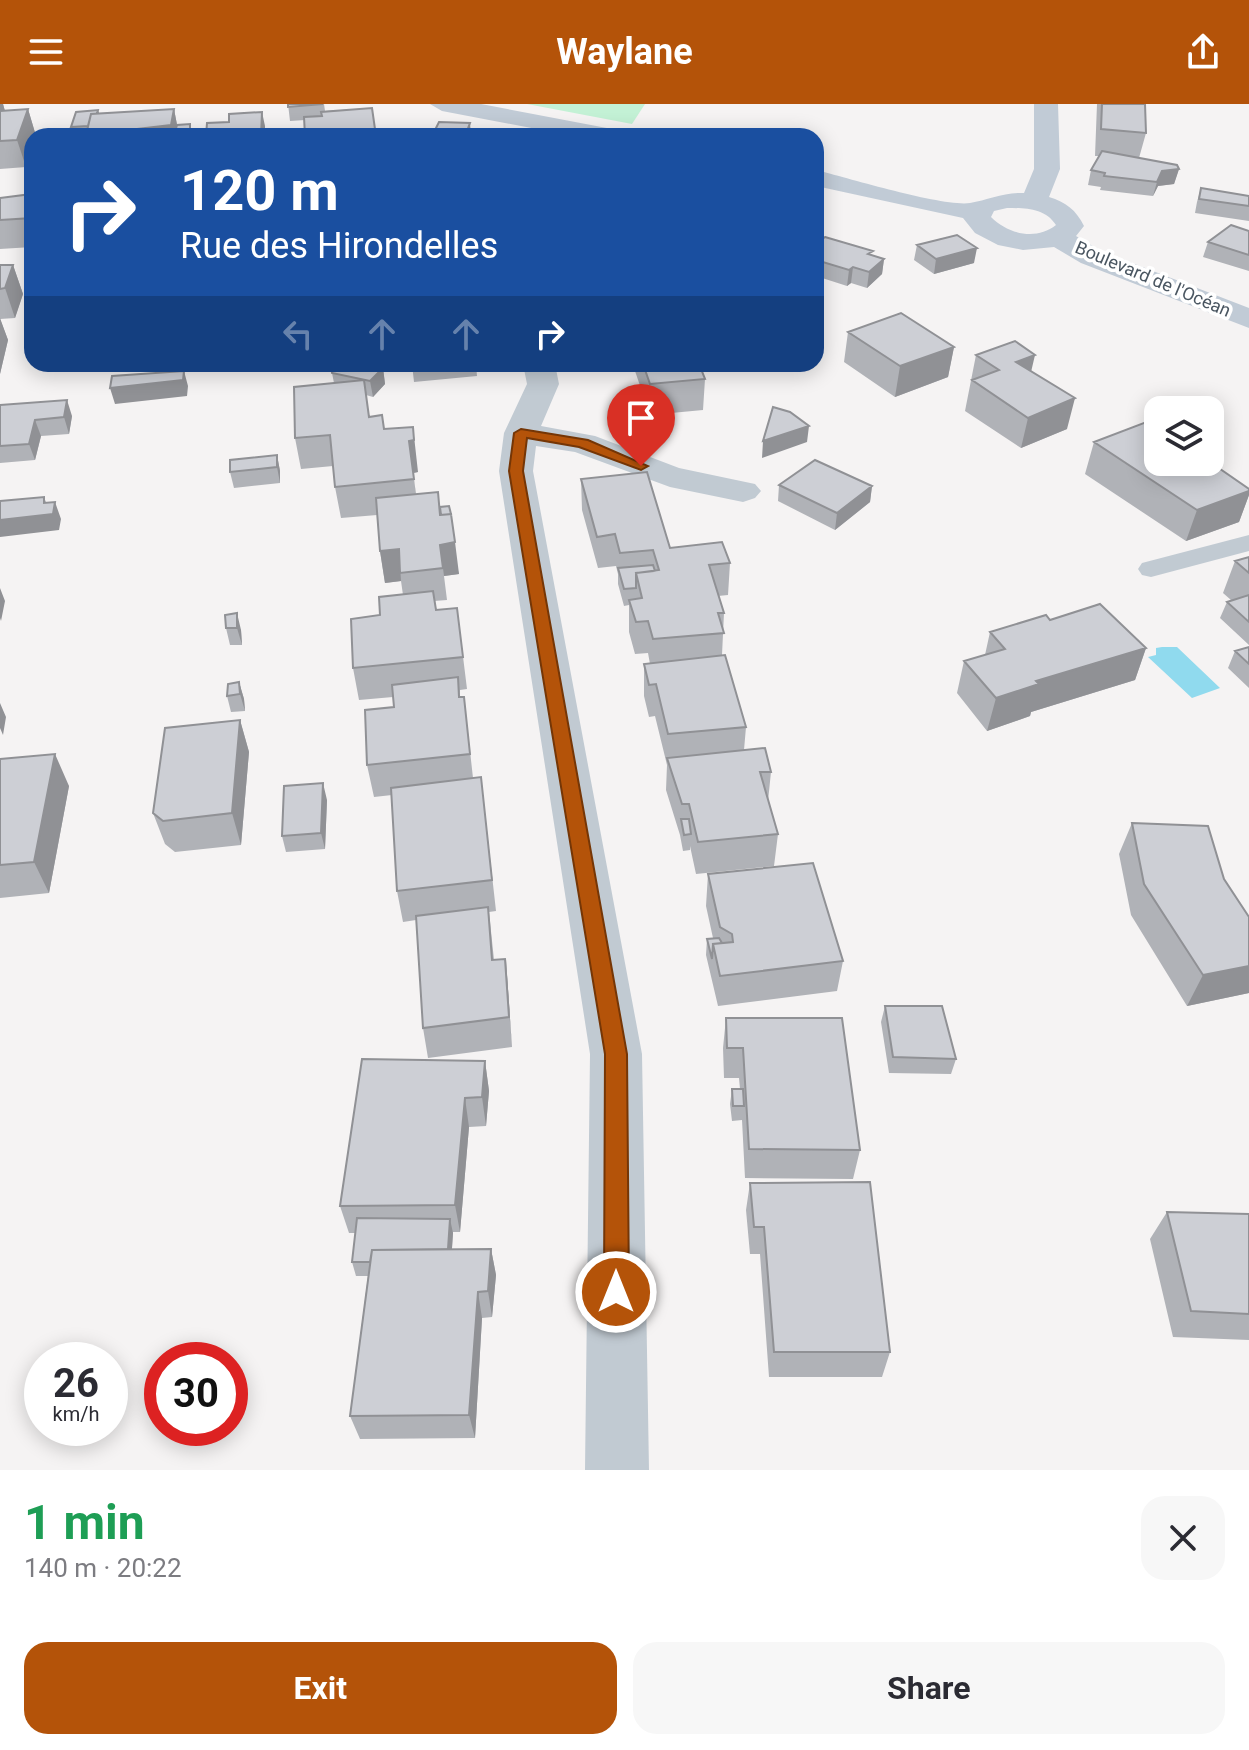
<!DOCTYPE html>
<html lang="en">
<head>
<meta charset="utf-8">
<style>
  body { margin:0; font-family:Roboto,sans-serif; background:#f7f7f7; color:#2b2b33; height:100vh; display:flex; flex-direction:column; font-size:30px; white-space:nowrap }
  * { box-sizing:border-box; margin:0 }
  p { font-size:26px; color:#7c7c81 }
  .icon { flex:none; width:44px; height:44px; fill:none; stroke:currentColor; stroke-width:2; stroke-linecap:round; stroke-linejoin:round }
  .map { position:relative; height:1366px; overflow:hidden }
  .side { display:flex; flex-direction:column; background:#fff; flex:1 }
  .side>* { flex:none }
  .top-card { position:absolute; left:24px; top:24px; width:800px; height:244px; border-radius:24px; box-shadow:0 4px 20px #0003; background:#1a4fa0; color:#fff; overflow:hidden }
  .fabs { position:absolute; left:1144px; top:292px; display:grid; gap:16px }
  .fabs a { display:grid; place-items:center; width:80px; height:80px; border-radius:16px; background:#fff; box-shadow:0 4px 20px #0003; font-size:40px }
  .speed { position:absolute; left:24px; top:1238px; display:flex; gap:16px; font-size:40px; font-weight:700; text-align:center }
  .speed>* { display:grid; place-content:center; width:104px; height:104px; border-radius:50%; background:#fff; box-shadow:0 4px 20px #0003; line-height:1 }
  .speed small { font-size:20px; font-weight:400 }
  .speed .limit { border:12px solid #d22; background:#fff; color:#111 }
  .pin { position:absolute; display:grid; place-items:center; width:68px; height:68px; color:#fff; margin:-82px -34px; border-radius:50% 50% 50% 0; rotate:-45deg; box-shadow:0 0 8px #0007 }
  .pin .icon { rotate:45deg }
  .me { position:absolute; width:88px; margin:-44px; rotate:0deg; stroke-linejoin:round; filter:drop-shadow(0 0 6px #0008) }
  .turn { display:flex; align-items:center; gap:28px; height:168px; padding:0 24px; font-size:36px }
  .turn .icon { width:104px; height:104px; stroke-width:2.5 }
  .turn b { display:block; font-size:56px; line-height:68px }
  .lanes { display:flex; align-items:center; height:76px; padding:0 24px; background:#0003; justify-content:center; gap:40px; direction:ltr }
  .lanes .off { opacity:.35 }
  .round { display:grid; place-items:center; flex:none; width:84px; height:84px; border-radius:24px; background:#f7f7f7 }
  .headline { display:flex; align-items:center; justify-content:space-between; height:136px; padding:0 24px }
  h1 { font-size:48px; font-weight:700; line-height:60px; color:#1e9e55 }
  .primary-button { display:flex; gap:16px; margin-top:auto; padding:16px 24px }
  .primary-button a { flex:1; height:92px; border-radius:24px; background:#b45309; color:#fff; font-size:32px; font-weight:700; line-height:92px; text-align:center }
  .primary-button a+a { background:#f7f7f7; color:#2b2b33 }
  header { display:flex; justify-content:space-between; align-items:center; height:104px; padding:0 24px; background:#b45309; color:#fff; font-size:36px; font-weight:700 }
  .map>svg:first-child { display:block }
</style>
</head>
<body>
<header><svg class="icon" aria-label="menu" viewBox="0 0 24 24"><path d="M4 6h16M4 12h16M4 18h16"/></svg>Waylane<svg class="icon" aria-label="share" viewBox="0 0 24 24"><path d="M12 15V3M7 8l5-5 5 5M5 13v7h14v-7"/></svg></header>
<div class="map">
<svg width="1249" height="1366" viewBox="0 0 1249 1366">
  <rect width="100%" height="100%" fill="#f5f3f3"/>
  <path fill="#c3f1d5" d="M527,0h118l-13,20z"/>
  <path fill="#90daee" d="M1162,543h15l43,41 -28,10 -44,-41 8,-2v-7z"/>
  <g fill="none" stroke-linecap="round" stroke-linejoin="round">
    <path fill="#c1cad2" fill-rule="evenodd" d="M1249,431v16l-98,26 -9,-2 -4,-6 4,-6z"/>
    <path fill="#c1cad2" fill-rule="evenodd" d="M523,260h32l4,20 -18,42 54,10 84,32 76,16 6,7 -6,7 -12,4 -73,-15 -95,-35 -39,-6 -3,25 109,583 7,416h-64l5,-416 -91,-583 5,-38 23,-49z"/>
    <path fill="#c1cbd6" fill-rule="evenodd" d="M430,0h51l131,25 12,7h-51l-131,-25z
      M1034,0h24l2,65 -11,28c17,5 27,13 35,29l-8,10 25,15 148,57v20l-168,-65 -27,-16 -31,3 -25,-5 -23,-12 -12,-15 -147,-32v-16c32,8 127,37 154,33 18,-3 34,-11 54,-10l10,-24zM1007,104c18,0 38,0 49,17 -20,16 -48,9 -65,-8l3,-6z"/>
  </g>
  <path fill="#b0b2b7" d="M0,0h3l2,7 23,-2 8,27h-4v11l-6,20 -26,2z
    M288,0h36l1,7 47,-3 -67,12 -15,1z
    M1097,0h48l1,29 -7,25 40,11 -5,15 -16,2 -5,10 -53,-6 1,-3 -13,-2 3,-15 8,-14h-4z
    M174,5l3,16 16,11h-120l-2,-9 28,-13z
    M1201,84l48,8v25l-54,-8 2,-11z
    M32,90v53l-32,2v-51z
    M1249,127v40l-46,-14 5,-15z
    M816,140l68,15 -2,15 -15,14 -16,-5 -4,3 -31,-10z
    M917,141l57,18 -40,11 -20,-14z
    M0,161h13l10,29 -8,24 -15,1 8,21 -8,34z
    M848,228l106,15 -6,30 -53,20 -51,-35z
    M976,251l55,16 36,58 -46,19 -56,-37z
    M412,260h64l1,12 -63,6z
    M635,260h64l6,15 -2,31 -53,5 -15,-44z
    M383,264l2,16 -12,13 -7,-2 3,22 15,12 34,43 -5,1 3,21 24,15 19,65 -15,2 3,24 -13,1 2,9 21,-2 10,81 -7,1v7h4l9,81 8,-1 15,134 -7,1 5,48 13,15 5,72 -84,11 -5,-30 -7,-108 -13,2 -6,-31 -5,-96 -18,2 -7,-32 27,-58 -1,-10 -34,3 -6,-32 27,-53 23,-20 -2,-14 -16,2 -5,-32 -3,-36 -36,3 -6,-31 -2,-21 -32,3 -6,-31 39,-55 -2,-10z
    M0,301l72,11 -3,18 -28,2 -6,24 -35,3z
    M1094,338l155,47v6l-10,27 -53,19 -101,-67z
    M277,351l3,16v12l-46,5 -4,-16z
    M581,375l89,69 60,15 -2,32 -10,1 6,17 -2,42 24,72 -2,23 27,22 -3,29 10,33 -4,32 -78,8 -6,-28v4l-7,1 -3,-16 -14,-45 1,-25 -12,-49 -6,1 -5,-21v-32h6l-2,-11 -13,1 -6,-22v-27l-5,1 -6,-22v-10l-2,-8 -18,2 -16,-58z
    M779,381l93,1 -2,16 -35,28 -57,-29z
    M1249,453v88l-29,-27 7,-16 4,-2 -8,-7 12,-32z
    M225,511l16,15 1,15h-12l-4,-17z
    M1050,516l96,28 -11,32 -104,32 -1,4 -43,15 -30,-38 7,-32 21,-6 5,-23z
    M1249,543v41l-21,-20 7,-17z
    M239,578l5,17 1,12 -14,1 -4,-16z
    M240,616l9,32 -8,93 -66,7 -10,-8 -12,-31z
    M0,655l69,27 -20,107 -49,5z
    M327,696l-2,49 -39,3 -4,-16z
    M1132,719l92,56 25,38v76l-62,13 -56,-91 -12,-61z
    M708,770l135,87 -6,30 -119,15 -12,-51 1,-16 6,-1 -7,-32z
    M885,902l71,53 -5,15 -62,-1 -8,-51z
    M726,914l134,132 -7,29 -108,-1 -3,-58 -10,1 -2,-17 2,-15h8l-1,-11h-15l-1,-30z
    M485,957l4,30 -3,35 -17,1 -9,105h-7l-1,17h39l5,26 -4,42 -10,1 -7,120 -115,1 -10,-23 18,-140h-12l-4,-14 3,-29h-6l-9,-27z
    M750,1079l140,169 -8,25h-113l-9,-123h-10l-4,-44z
    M1167,1108l82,2v126l-76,-3 -23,-98z"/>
  <path fill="#909195" d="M0,0h3l3,11 -6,15z
    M28,5l8,27h-4v11l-6,20 -9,-27z
    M174,5l5,26h-5v1h-88l7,-11 5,-15 4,14z
    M262,8l3,14v10h-4z
    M470,19l1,13h-6z
    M1179,65l-5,15 -16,2 -5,10 4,-14 5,-11z
    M977,144l-3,15 -40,11 2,-15z
    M884,155l-2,15 -15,14 2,-16z
    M13,161l10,29 -8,24 -10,-30z
    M853,163l-2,16 -4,3 2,-16z
    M0,214l8,22 -8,34z
    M954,243l-6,30 -53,20 5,-31z
    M1035,251l-7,30 -12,-23z
    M383,264l2,16 -12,13 -3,-16z
    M184,267l4,15 -1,10 -72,8 -5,-16z
    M1075,294l-8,31 -46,19 7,-30z
    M67,296l5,16 -3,18 -5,-17z
    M35,316l6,16 -6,24 -6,-16z
    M809,322l-2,16 -45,16 1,-17z
    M413,323l5,45 -5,1 5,37 -9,-69z
    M277,351l3,16v12l-3,-16z
    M872,382l-2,16 -35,28 2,-17z
    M1249,387v4l-10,27 -53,19 11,-31z
    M44,393l6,17 5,-12 6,17 -2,11 -59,7v-17l44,-17z
    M455,438l4,32 -15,2 -4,-31z
    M399,445l2,32 -16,2 -5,-32z
    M0,484l5,13 -4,20 -1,-3z
    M237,509l4,17 1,15 -5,-17z
    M1146,544l-11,32 -104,32 -1,4 -43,15 9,-33 40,-17z
    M239,578l5,17 1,12 -5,-17z
    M0,599l6,14 -3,18 -3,-7z
    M240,616l9,32 -8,93 -9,-32z
    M55,650l14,32 -20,107 -15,-31z
    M323,679l4,17 -2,49 -4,-16z
    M505,855h1l1,16 5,72z
    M1249,862v27l-62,13 16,-31z
    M485,957l4,30 -3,35 -4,-29z
    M465,994l4,29 -9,105 -5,-27z
    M450,1115l3,14 -3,43 -3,-14z
    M491,1145l5,26 -4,42 -4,-26z
    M478,1188l4,26 -7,120 -6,-23z"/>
  <path fill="#cdcfd5" stroke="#909195" stroke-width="2" d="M288,0h35l-35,3z
    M1102,0h43l1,29 -45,-4z
    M372,4l4,28h-71l-1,-19 18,-1 -1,-4z
    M28,5l-11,31 -17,1v-30z
    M174,5l-3,16 -85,10 5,-21z
    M98,6l-1,4h-6l-3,12 -17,1 5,-15z
    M262,8l-1,24h-55l1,-13 22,-1v-8z
    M439,18l31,1 -5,13h-33z
    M190,20v10l-16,1 3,-10z
    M1102,47l75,14 2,4 -17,2 -5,11 -53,-6 1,-3 -14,-3z
    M1201,84l48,8v10l-50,-7z
    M32,90v24l-32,2v-22z
    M1231,121l18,6v24l-41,-13z
    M957,131l20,13 -41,11 -19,-14z
    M825,133l48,14 -5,3 16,5 -15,13 -16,-5 -4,3 -33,-10v-16z
    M0,161h13l-8,23 -5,1z
    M901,209l53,34 -54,19 -52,-34z
    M1015,237l20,14 -19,7 59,36 -47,20 -56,-38 27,-10 -23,-15z
    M331,260h32l20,4 -13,13 -38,-8z
    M643,260h56l6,15 -55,5z
    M184,267l-1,9 -73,8 2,-12z
    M364,276l5,37 13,-2 2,14 29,-2 1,13 -5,1 5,38 -79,8 -5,-52 -35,3 -1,-51z
    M67,296l-3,17 -29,3 -6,24 -29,2v-41z
    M773,303l17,5 19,14 -46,15z
    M1149,317l9,6v35h52l39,27v2l-52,19 -103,-68z
    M277,351v12l-47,5v-12z
    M815,356l57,26 -35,27 -58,-28z
    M647,368l23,76 52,-6 8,21 -21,2 15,48h-6l6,20 -71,6 -5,-18 -12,1 -7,-22 13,-2 -6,-25 23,-3 -6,-20 -33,3 -5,-19 -18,3 -16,-58z
    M438,388l2,23 11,-1 4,28 -15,3 3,23 -43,5 -1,-24 -19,2 -4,-53z
    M44,393v6l11,-1 -2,12 -53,6v-19z
    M449,402l2,8 -10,1 -1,-8z
    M1249,453v16l-14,-12z
    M653,461l2,6 -19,2v15l-12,1 -6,-21z
    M433,487l3,19 21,-2 6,49 -110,11 -2,-49 29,-4 -1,-18z
    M1249,491v27l-22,-20z
    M1100,500l46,44 -110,33 3,3 -43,14 -32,-37 41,-12 -15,-17 56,-17 4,5z
    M237,509v15h-11l-1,-13z
    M1249,543v17l-14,-13z
    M725,551l21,72 -78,7 -12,-50 -7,1 -5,-21z
    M458,573l1,20h5l6,57 -103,11 -2,-55 29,-3 -2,-22z
    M239,578l1,12 -13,2 1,-12z
    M240,616l-8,93 -69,8 -10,-8 12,-85z
    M765,644l6,24h-11l18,62 -80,8 -9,-38h-7l-15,-46z
    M55,650l-21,108 -34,3v-106z
    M481,673l11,103 -95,11 -6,-103z
    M323,679l-2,50 -39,3 2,-50z
    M681,715h8l2,15 -7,1z
    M1132,719l76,3 16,53 25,38v49l-46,9 -59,-91z
    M813,759l30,98 -123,15 -7,-32 20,-2 -1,-8 -12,-7 -12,-53z
    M488,803l4,53 13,-1 4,58 -86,11 -7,-112z
    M719,834l3,5 -9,1 -1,15 -5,-20z
    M885,902h57l14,53 -63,-2z
    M726,914h116l18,132 -111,-1 -6,-101h-16z
    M362,955l123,2 -3,36 -17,1 -10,107 -115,1z
    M732,985h11l1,17h-11z
    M870,1078l20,170h-116l-10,-125h-10l-4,-44z
    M1167,1108l82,2v100l-58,-3z
    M357,1114l93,1 -2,30 -76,1 -2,12h-18z
    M491,1145l-3,42 -10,1 -9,123 -119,1 22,-166z"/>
  <path fill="#b45309" stroke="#753606" stroke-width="2" d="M521,325l67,11 60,26 -7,4 -62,-23 -52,-9 -4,33 104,583 2,238 -4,8 -9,3 -8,-3 -4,-8 1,-238 -96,-583 5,-38z"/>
  <g text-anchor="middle" stroke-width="7" stroke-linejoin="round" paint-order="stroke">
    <g font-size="18" fill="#4a5661" stroke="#fff">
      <text transform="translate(1153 175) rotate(23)" y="6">Boulevard de l'Océan</text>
    </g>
  </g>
</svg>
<div class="fabs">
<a><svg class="icon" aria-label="layers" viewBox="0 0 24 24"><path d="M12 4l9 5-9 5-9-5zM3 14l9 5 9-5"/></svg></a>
</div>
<div class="speed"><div>26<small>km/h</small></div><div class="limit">30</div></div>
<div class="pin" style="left:641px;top:362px;background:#d93025"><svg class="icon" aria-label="arrive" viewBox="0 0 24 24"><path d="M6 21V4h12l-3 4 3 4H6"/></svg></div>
<svg class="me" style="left:616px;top:1188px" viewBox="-20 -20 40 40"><circle r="17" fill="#b45309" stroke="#fff" stroke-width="3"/><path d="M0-11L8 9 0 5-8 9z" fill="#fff"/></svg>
<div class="top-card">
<div class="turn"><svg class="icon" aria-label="right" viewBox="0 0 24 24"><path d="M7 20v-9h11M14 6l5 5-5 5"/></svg><div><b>120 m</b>Rue des Hirondelles</div></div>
<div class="lanes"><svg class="icon off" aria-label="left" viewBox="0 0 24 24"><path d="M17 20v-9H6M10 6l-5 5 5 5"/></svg><svg class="icon off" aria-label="ahead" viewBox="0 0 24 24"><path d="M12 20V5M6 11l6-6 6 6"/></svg><svg class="icon off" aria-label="ahead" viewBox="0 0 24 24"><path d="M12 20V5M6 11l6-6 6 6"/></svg><svg class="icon" aria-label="right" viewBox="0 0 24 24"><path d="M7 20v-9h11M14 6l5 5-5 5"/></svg></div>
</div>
</div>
<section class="side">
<div class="headline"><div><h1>1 min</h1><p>140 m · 20:22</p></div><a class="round"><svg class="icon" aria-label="close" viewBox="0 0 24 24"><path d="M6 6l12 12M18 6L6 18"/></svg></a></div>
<div class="primary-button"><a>Exit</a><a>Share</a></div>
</section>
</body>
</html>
